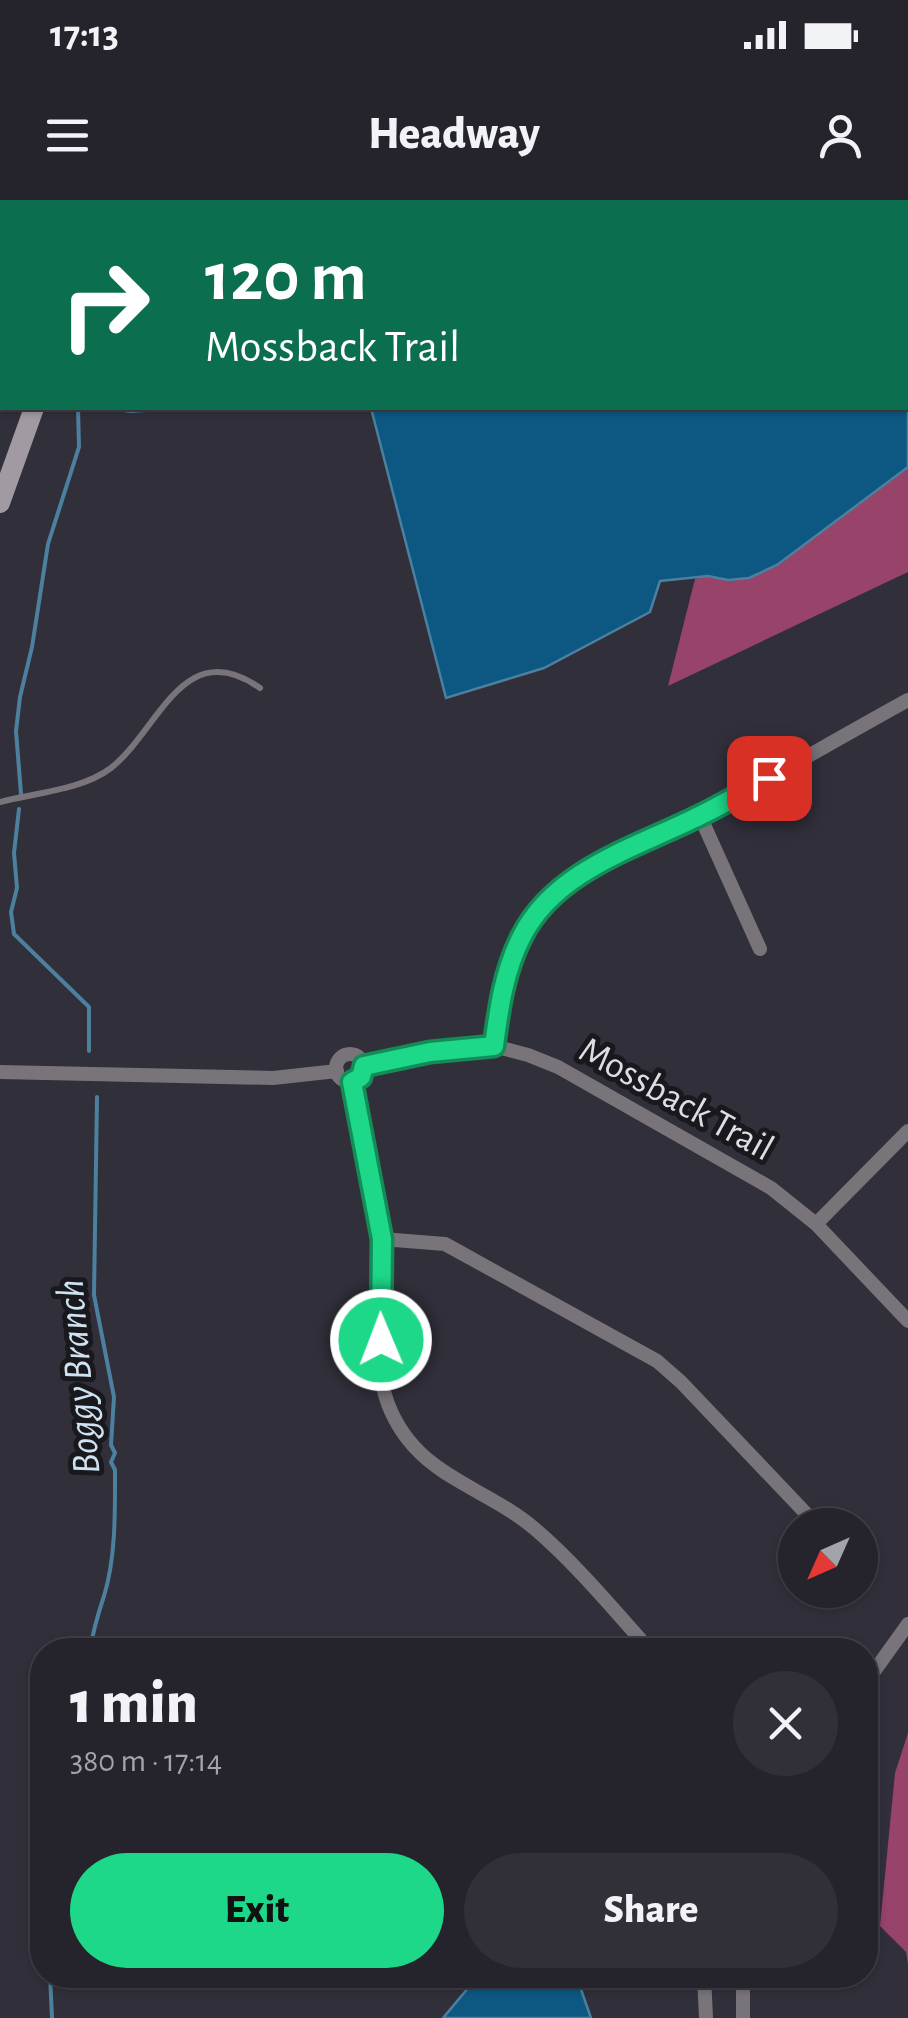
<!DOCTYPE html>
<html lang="en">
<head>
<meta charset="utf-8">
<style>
  body { margin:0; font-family:"Alegreya Sans",sans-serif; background:#312f38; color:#f1f3f6; height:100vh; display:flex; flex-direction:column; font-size:38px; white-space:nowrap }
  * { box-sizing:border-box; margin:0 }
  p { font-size:32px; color:#a3a4a9 }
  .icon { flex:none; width:55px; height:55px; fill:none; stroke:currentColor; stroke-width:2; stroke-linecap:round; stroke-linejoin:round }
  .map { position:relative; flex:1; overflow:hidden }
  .sheet { position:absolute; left:30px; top:1438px; width:848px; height:350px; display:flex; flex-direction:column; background:#25232c; border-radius:40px; box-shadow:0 2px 8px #0004,0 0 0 2px #424048 }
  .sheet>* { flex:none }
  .banner { position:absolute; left:0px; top:0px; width:910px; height:210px; box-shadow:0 2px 8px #0004,0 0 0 2px #424048; background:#0b6e4f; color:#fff; overflow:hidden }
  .needle { width:65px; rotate:225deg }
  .controls { position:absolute; left:778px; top:1308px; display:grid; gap:20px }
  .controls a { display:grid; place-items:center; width:100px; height:100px; border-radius:50%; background:#25232c; box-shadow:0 2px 8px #0004,0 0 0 2px #424048; font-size:50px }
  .pin { position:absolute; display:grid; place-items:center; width:85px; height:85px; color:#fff; margin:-42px; border-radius:20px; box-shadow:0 5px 15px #0006 }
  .me { position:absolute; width:110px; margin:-55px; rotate:359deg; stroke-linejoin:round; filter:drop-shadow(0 0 8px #0008) }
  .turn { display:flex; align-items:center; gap:35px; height:210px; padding:0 40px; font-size:45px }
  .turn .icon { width:130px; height:130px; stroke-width:2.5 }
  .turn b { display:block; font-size:70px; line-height:85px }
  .round { display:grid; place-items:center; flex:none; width:105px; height:105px; border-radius:52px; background:#312f38 }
  .summary { display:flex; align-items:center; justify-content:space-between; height:170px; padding:0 40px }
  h1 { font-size:60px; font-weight:800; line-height:75px }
  .action { display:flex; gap:20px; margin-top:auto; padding:20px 40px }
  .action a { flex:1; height:115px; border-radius:60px; background:#1dd888; color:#111; font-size:40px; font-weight:800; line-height:115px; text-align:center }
  .action a+a { background:#312f38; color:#f1f3f6 }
  .status { display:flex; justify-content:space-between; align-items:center; height:70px; padding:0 50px; background:#25232c; direction:ltr }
  .status svg { height:28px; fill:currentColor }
  header { display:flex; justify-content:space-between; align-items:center; height:130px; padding:0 40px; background:#25232c; font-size:45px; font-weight:800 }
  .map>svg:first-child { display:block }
</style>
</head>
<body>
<div class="status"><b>17:13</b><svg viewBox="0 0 49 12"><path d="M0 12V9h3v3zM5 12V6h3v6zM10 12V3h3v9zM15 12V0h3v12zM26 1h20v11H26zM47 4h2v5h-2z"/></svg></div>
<header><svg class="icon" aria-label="menu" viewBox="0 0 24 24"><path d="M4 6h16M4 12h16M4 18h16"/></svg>Headway<svg class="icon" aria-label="person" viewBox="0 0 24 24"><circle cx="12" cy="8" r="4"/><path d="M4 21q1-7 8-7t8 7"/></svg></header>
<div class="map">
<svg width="908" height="1818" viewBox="0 0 908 1818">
  <rect width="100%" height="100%" fill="#312f3a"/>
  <path fill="#97436a" d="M0,0h74l-72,2 -2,210z
    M908,267v105l-240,114 27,-107 13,-3 20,4 49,-15z
    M908,1533v231l-2,-12 -26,-26 15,-153z"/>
  <path fill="#0d5882" stroke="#4c809f" stroke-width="2.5" d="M318,0h590v267l-131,98 -28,13 -21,2 -20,-4 -48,5 -10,31 -106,56 -98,30 -75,-290h537v-206z
    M479,1775h97l15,43h-148z"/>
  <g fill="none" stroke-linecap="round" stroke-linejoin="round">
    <path stroke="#4c809f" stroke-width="4" d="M0,163l2,1
      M108,208l23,3 45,-3
      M21,594l-5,-63 4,-34 12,-50 16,-103 31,-97 -1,-39
      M19,609l-5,44 3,35 -6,24 3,22 75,73v44
      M90,1450c3,-19 8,-36 14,-54 12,-39 11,-85 11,-126l-4,-8 4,-9 -4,-8 3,-48 -20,-102 3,-198
      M50,1775l2,43"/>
    <path stroke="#797479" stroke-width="6" d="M0,602c35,-9 82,-12 111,-34 48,-38 72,-134 149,-80"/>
    <path stroke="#797479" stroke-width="14" d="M700,616l60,133
      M494,846c7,-49 14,-103 49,-142 40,-44 107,-61 159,-89 69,-37 137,-77 206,-115
      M336 868a14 14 0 1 1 28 0a14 14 0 1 1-28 0Z
      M364,866l66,-14 64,-6 34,9 30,12 213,121 45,36 92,97
      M0,872l273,6 64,-7
      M353,882c10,51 26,105 29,156 3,51 -12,119 6,166 28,73 94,80 147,125 42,36 78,80 115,121
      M816,1024l92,-93
      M382,1039l63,5 212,117 24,21 136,143
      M865,1484l43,-60
      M704,1775l2,43
      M743,1775v43"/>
    <path stroke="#a29aa2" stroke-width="20" d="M110,2l1,-2
      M0,303l34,-95"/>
  </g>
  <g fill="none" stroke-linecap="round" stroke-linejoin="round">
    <g stroke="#138c58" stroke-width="25">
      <path id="route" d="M381,1140l1,-101 -30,-157 9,-5 3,-11 66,-14 64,-6c5,-38 10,-75 28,-110 33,-65 112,-88 173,-118 26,-12 50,-27 74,-40"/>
    </g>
    <use href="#route" stroke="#1dd888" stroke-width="18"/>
  </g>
  <g text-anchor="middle" stroke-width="10" stroke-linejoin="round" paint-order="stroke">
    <g font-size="38" fill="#dedde4" stroke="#19181d">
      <text transform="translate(677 898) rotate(29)" y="13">Mossback Trail</text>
    </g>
    <g font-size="40" font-style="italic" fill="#cee2f2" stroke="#19181d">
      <text transform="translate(77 1177) rotate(-95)" y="14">Boggy Branch</text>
    </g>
  </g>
</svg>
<div class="controls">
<a><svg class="needle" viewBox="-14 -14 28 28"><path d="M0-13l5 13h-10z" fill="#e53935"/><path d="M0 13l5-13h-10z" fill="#a3a4a9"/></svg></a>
</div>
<div class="pin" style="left:769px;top:578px;background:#d93025"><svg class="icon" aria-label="arrive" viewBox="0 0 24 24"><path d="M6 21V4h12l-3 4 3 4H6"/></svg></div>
<svg class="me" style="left:381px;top:1140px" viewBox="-20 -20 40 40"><circle r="17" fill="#1dd888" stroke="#fff" stroke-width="3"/><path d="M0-11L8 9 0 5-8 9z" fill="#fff"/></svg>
<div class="banner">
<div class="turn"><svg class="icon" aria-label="right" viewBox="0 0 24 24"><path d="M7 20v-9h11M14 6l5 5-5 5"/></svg><div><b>120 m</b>Mossback Trail</div></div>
</div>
<section class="sheet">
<div class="summary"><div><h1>1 min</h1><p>380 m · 17:14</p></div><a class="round"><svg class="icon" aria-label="close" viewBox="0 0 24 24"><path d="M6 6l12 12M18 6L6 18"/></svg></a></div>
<div class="action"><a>Exit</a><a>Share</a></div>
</section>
</div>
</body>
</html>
